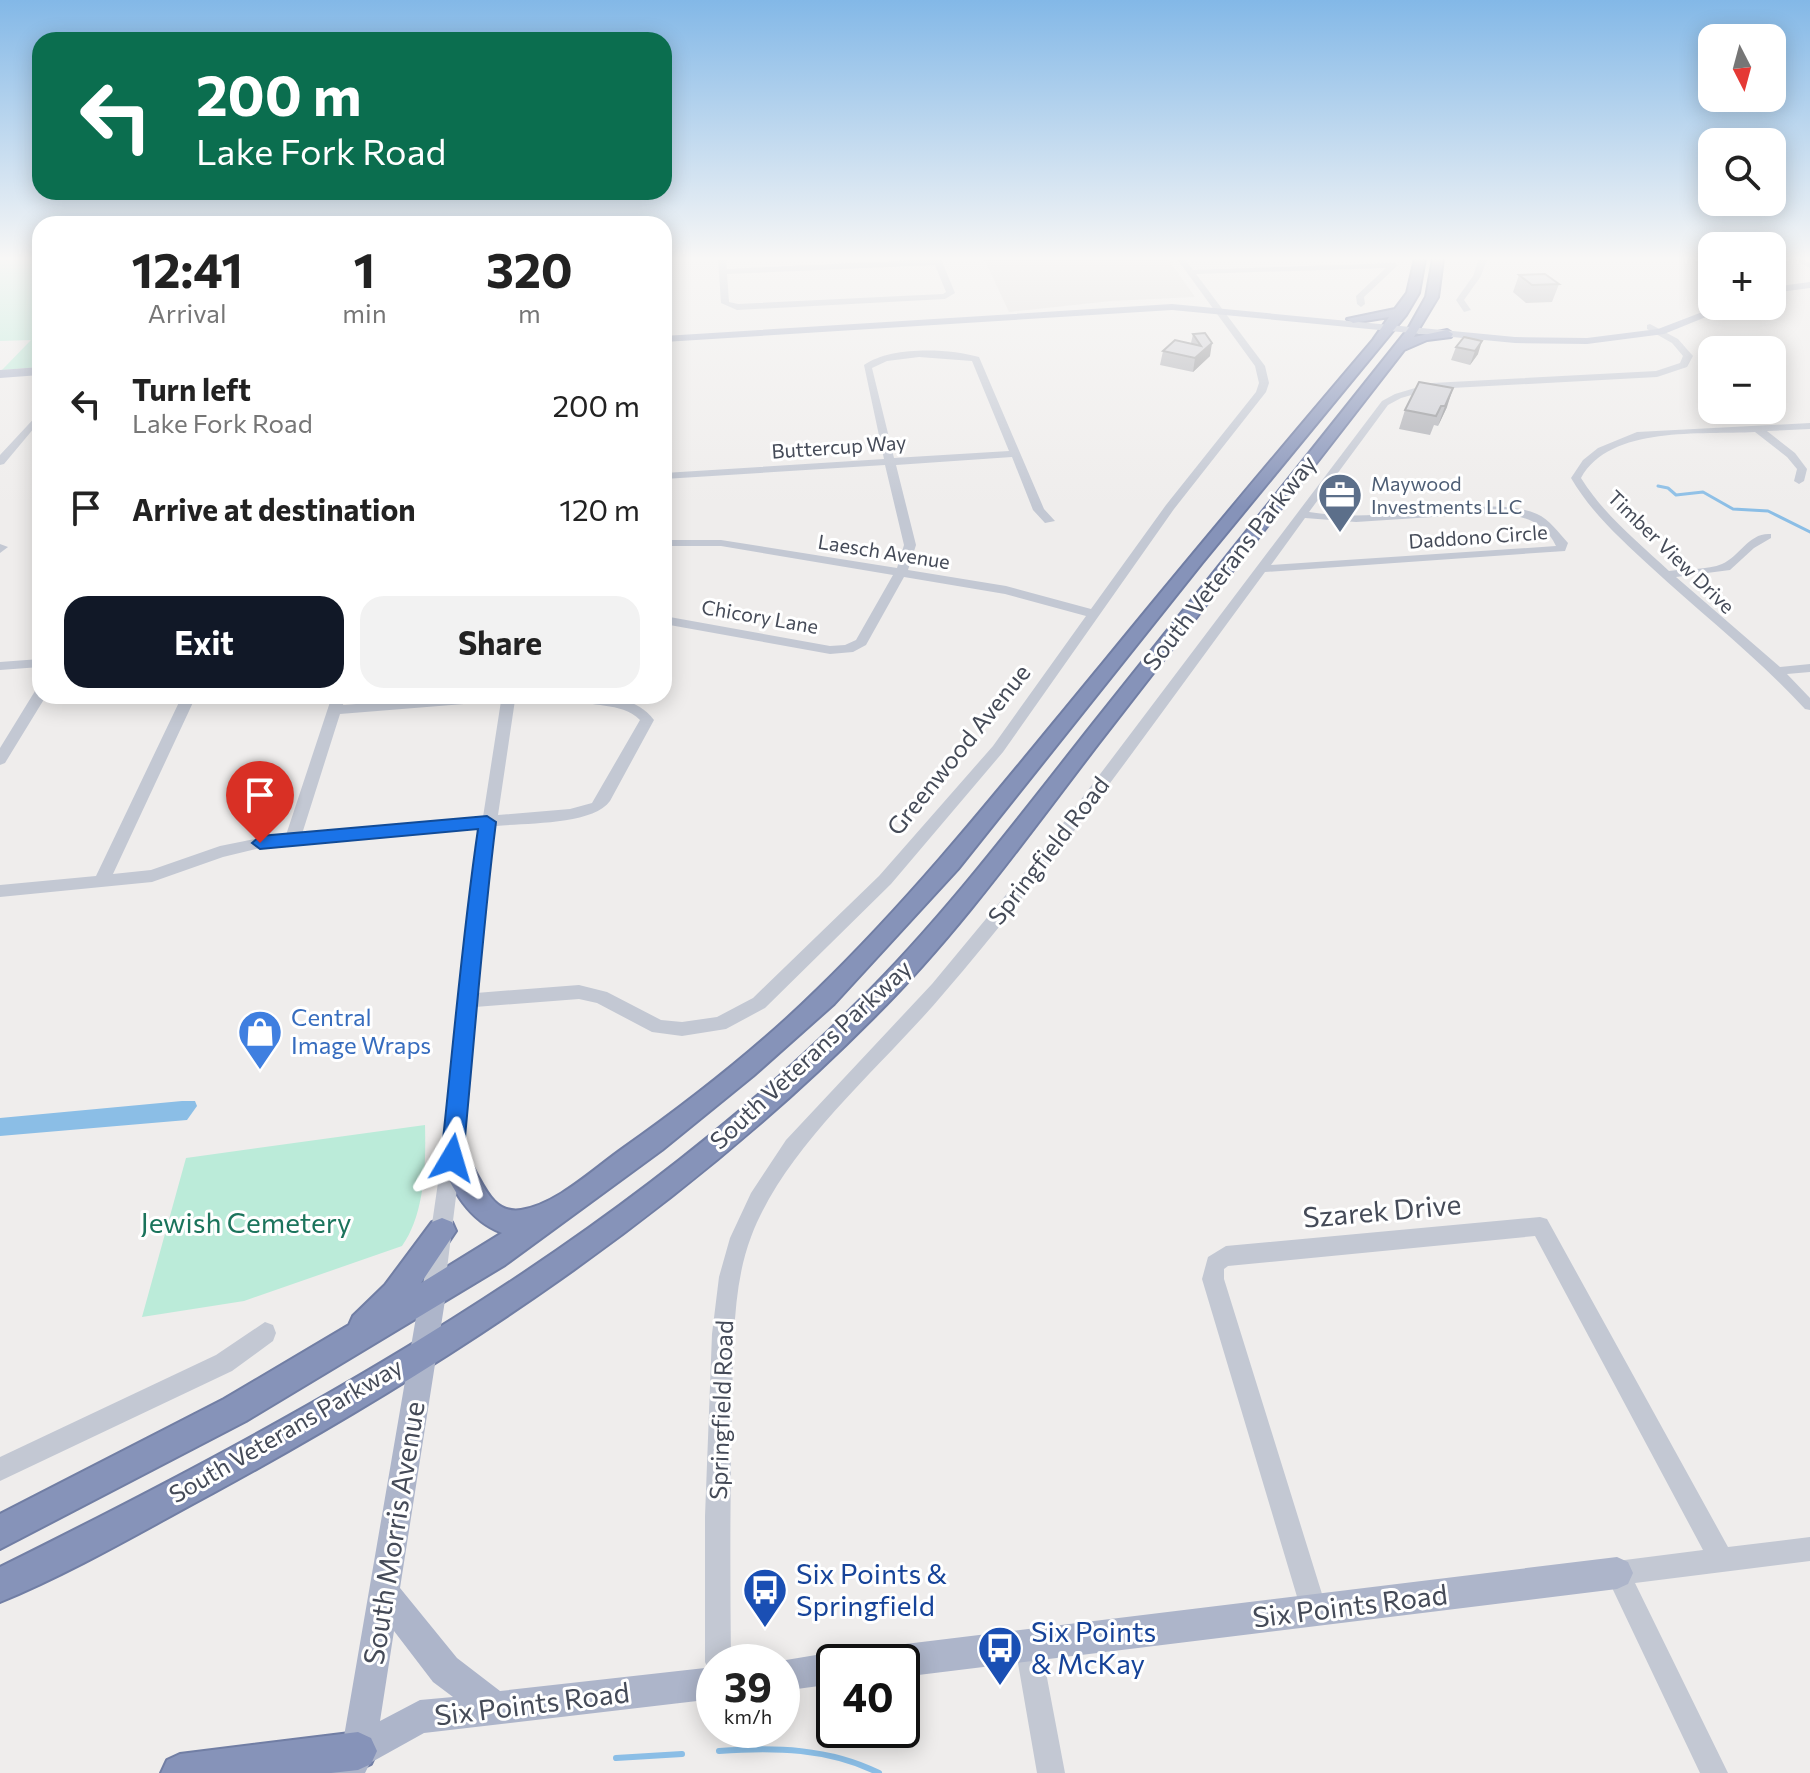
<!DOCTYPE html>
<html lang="en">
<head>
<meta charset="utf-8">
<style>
  body { margin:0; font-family:Commissioner,sans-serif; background:#f2f2f2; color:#222; height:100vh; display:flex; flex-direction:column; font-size:30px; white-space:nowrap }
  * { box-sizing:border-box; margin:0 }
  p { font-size:26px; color:#767676 }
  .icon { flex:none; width:44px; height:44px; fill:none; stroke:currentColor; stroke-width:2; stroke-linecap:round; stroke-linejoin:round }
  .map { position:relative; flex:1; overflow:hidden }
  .panel { position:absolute; left:32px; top:216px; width:640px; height:488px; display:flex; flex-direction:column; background:#fff; border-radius:24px; box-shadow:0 4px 20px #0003 }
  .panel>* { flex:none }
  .banner { position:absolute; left:32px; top:32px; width:640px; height:168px; border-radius:24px; box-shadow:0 4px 20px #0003; background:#0b6e4f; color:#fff; overflow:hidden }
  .needle { width:52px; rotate:174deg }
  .fabs { position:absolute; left:1698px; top:24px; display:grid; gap:16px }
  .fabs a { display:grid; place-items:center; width:88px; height:88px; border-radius:16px; background:#fff; box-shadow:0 4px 20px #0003; font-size:40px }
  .speed { position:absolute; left:696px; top:1644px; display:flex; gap:16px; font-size:40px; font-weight:700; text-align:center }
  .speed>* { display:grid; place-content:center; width:104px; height:104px; border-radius:50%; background:#fff; box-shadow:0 4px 20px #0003; line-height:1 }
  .speed small { font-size:20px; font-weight:400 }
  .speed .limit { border:4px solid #111; border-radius:12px; background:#fff; color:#111 }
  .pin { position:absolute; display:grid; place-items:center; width:68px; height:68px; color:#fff; margin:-82px -34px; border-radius:50% 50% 50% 0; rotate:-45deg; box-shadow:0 0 8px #0007 }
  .pin .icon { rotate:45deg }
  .me { position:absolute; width:88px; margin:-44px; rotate:7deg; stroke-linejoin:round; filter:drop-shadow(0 0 6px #0008) }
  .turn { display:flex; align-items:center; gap:28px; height:168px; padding:0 32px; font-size:36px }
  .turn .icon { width:104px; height:104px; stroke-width:2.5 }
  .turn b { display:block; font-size:56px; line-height:68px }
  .eta { display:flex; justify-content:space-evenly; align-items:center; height:136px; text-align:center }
  .eta b { font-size:48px; font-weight:700; line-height:56px }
  .button { display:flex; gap:16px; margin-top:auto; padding:16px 32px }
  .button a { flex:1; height:92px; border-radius:24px; background:#111827; color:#fff; font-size:32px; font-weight:700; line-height:92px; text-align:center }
  .button a+a { background:#f2f2f2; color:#222 }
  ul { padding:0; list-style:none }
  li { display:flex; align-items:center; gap:24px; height:104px; padding:0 32px }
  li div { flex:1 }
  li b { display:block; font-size:30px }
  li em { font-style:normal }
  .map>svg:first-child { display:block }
</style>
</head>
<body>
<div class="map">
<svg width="1810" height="1773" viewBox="0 0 1810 1773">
  <rect width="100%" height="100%" fill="#efedec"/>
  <path fill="#e0dedd" d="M984,259h184l27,38 -84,4 -102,11z"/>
  <path fill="#bbebd9" d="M0,259h40v108l-38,3 29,-30 -31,1z
    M425,1125c1,38 0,89 -23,121l-158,55 -102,16 44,-159z"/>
  <path fill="#8bbee6" d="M182,1101h13l2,5 -10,14 -187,16v-18z"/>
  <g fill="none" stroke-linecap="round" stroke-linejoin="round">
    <path stroke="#8bbee6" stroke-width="3" d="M1658,486l10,2 8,7 27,-3 30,17 35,2 42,21"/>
    <path stroke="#8bbee6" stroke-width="6" d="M719,1751c55,-4 110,-3 160,22
      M616,1758l66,-4"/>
    <g stroke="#717ea4" stroke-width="4">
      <path id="highway" d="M1415,259h10l-6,34 -13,22 -204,248 -244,306 -124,135 -81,72 -91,74 -157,115 -259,156 -246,128v-35l224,-115 125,-74 4,-9 32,-31 47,-63 10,-4 10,4 4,9 -35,52 81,-50c-34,-13 -49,-43 -63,-75l4,-8 9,-4c28,10 29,70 69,64 36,-6 70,-39 101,-61 68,-48 137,-102 196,-160 104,-101 193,-215 285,-326 89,-109 179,-216 270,-323l16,-23 -36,6 -6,-4 48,-10 12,-16z
        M1433,259h10l-5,38 -24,40 33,-7 6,4 -2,3 -24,3 -23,10c-102,132 -204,263 -306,394 -72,94 -141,191 -225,274 -192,193 -421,345 -660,475 -69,37 -140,79 -213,109v-35c306,-152 615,-321 858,-565 86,-85 159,-182 234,-277 105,-132 211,-264 316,-396l18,-32z
        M358,1732l13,6 6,13 -6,13 -13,6 -27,3h-170l6,-13 13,-6z"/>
    </g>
    <path fill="#c3c8d3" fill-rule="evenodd" d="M718,259h8l1,10 214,-10 14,34 -10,6 -208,11 -16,-7zM935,265l11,27 -3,2 -205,10 -9,-2 -2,-28z
      M1177,259h8l8,11 201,-7 4,2 -34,32 1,7 -4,3 -4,-3 -1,-8 30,-28 -190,6 69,92 4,17 -3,9 -92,117 -171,243 -112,132 -126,124 -39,21 -44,7 -30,-4 -55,-29 -18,-4 -104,8 -7,93 -24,193 -3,7 -8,3 -8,-3 -3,-7 28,-193 14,-165 17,-107 -221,20 -37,9 -71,25 -152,15v-12l96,-9 86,-180h14l-83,178 38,-4 69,-24 40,-8 26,-3 46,-139h14l-3,9 118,-9h62l-8,4 -17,115 72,-6 22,-6 48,-83c-20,-20 -50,-10 -70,-24 29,0 65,-2 84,24l-44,81c-17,24 -85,22 -114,25l-16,109 -4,58 103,-8 28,7 54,28 21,2 35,-5 36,-19 126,-122 114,-130 93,-130 -81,-22 -101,-17 -38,68 -13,7 -23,2 -166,-30v-8l166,30 15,-1 11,-5 37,-65 -172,-29h-57v-6h57l176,28 7,-23 -19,-80 -221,14v-6l220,-14 -20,-94c26,-19 85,-17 115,-8l65,152 11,12 -10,2 -12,-13 -21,-53 -116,8 20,80 -8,25 98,16 85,23 75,-104 90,-113 3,-9 -4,-17zM919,357l53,4 37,90 -115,7 -22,-90 15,-7zM501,701l-18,116 -181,17 38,-120z
      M1479,259h8l-6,17 -17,24 7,10 -7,2 -8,-12 17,-24z
      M1793,259h10l7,4v5z
      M1650,324l28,15 15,17 -6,11 -30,10 -224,12 -32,9 -13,7 -79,107c47,8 96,0 142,-3 28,-2 60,-6 86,5 12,5 22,19 31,29l-3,8 -300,21c-105,142 -206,287 -321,421 -62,74 -159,153 -193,244 -19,50 -17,110 -19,164 -2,87 -2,174 -1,261h-17v11l-5,-2 -4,-9v-146l7,-182 7,-57 11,-39 21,-45 35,-53 146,-156 107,-129 343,-454 13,-7 37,-11 224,-12 24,-8 3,-7 -11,-13 -25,-14v-4zM1494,513c27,2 50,7 62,33l-285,19 34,-47 51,4z
      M40,412v9l-36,43 -4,1v-10z
      M1810,423v6l-43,2 28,22 12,16 -3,12 -5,3 -5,-3 3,-12 -10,-12 -32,-25c-53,3 -145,-7 -174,46 23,37 57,64 88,93 16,-2 39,-1 53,-7 18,-8 27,-32 49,-30v4l-17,10 -24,22 -54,7 104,90 30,-3v8l-23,2 23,24v12l-5,-1c-47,-51 -102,-94 -153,-141 -30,-28 -60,-54 -81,-90l12,-18 15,-12 39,-16z
      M0,544l8,3 -8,6z
      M40,659v8l-40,3v-8z
      M40,690v6h6l-41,67 -5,2v-17l35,-57z
      M1540,1217l7,2 181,328 82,-10v24l-175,22 93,190h-28l-95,-200 3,-9 9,-3 86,-11 -168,-314 -307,30 -4,3v10l103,331 -4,9 -9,4 -9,-4 -4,-9 -99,-331 6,-22 18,-11z
      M265,1322l8,3 3,8 -3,8 -41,30 -232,110v-24l216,-102z
      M1028,1633l9,4 4,9 24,127h-28l-22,-127 4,-9z"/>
    <path fill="#adb5ca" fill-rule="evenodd" d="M1810,282v6l-38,5v-6z
      M1172,304l343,33 72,1 71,-9 60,-23h15l-69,28 -77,10 -72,-1 -343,-33 -508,32v-6z
      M40,367v8l-40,3v-8z
      M433,1281l9,4 4,9 -46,294 57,70 43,33 214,-24v32l-290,34 -54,30 -5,10h-35l12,-25 78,-454 4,-9zM394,1631l39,51 20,15 -33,3 -40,21z
      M1617,1557l11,5 5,11 -5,11 -11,5 -715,88v-15h-29l5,-11 11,-5z
      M834,1652l12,4 2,6h-14v22l-52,7v-29h-8z"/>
    <use href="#highway" fill="#8693b9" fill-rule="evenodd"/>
  </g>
  <path fill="#afb0b6" d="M1519,275l40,9 -7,18 -26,1 -13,-11z
    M1193,334l17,22 -17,16 -33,-7 3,-14 28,-8z
    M1464,337l14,17 -8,11 -19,-5 5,-13z
    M1419,382l28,25 -9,19 -4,-1 -4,10 -31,-6 6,-19z"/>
  <path fill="#8f9094" d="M1482,341l-4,13 -8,11 5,-14z
    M1212,343l-2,13 -17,16 2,-14z
    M1453,388l-6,19 -9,19 7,-20z"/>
  <path fill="#cccdd4" stroke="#8f9094" stroke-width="2" d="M1545,274l14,10 -27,1 -13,-10z
    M1205,333l7,10 -17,15 -32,-7 12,-11 26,6 -8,-12z
    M1464,337l18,4 -7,10 -19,-4z
    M1419,382l34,6 -8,18h-4l-5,10 -31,-6z"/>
  <linearGradient id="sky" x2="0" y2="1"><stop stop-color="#83b8e7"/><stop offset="0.51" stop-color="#f8f7f6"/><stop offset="1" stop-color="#f8f7f6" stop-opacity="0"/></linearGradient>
  <rect width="1810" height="507" fill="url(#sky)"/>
  <path fill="#1a73e8" stroke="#114b97" stroke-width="2" d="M487,816l9,6c-14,112 -22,224 -33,336l-3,7 -8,3 -8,-3 -3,-7c12,-110 21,-220 37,-329l-218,20 -8,-6 8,-7z"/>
  <defs>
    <g id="office-pin" transform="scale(2.3)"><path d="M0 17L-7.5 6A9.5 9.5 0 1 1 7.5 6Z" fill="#5c6f8a" stroke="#fff"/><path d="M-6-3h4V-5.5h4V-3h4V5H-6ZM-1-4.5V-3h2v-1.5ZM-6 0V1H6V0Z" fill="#fff"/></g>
    <g id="shop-pin" transform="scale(2.3)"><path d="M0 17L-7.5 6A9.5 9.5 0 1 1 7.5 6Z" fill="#3f7fe0" stroke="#fff"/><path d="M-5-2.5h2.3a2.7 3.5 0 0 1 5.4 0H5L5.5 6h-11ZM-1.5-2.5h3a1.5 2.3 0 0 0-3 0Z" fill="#fff"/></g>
    <g id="bus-pin" transform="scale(2.3)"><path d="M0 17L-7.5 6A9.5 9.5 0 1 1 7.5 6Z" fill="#1a4fb4" stroke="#fff"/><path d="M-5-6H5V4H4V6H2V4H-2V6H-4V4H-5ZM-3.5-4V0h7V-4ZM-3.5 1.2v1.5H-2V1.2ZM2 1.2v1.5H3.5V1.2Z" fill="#fff"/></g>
  </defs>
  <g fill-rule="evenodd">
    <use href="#office-pin" x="1340" y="495"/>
    <use href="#shop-pin" x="260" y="1032"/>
    <use href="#bus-pin" x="765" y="1590"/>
    <use href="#bus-pin" x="1000" y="1648"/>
  </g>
  <g text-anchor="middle" stroke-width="6" stroke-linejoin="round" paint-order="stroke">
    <g font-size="20" fill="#454b58" stroke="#fff">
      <text transform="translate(839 447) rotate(-4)" y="7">Buttercup Way</text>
      <text transform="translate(1478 537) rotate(-4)" y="7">Daddono Circle</text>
      <text transform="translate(884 552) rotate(9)" y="7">Laesch Avenue</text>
      <text transform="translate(1671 552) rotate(44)" y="7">Timber View Drive</text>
      <text transform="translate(760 617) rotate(10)" y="7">Chicory Lane</text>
    </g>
    <g font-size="20" fill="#4e5e75" stroke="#fff" text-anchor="start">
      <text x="1371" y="491">Maywood<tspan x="1371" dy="23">Investments LLC</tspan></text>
    </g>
    <g font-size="24" fill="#454b58" stroke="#fff">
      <text transform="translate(1230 563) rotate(-52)" y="8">South Veterans Parkway</text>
      <text transform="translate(959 750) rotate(-51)" y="8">Greenwood Avenue</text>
      <text transform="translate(1049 851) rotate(-52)" y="8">Springfield Road</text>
      <text transform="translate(811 1055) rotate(-43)" y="8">South Veterans Parkway</text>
      <text transform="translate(722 1410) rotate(-88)" y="8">Springfield Road</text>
      <text transform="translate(286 1431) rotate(-30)" y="8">South Veterans Parkway</text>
    </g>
    <g font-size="24" fill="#366cbe" stroke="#fff" text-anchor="start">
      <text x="291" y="1026">Central<tspan x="291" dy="28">Image Wraps</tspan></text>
    </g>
    <g font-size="28" fill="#454b58" stroke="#fff">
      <text transform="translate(1382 1211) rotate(-5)" y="10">Szarek Drive</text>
      <text transform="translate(394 1533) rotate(-81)" y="10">South Morris Avenue</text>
      <text transform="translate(1350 1606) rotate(-7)" y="10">Six Points Road</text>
      <text transform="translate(532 1704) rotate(-7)" y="10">Six Points Road</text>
    </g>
    <g font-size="28" fill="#1b745c" stroke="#fff">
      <text x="246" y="1233">Jewish Cemetery</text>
    </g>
    <g font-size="28" fill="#164399" stroke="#fff" text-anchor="start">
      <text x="796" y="1584">Six Points &amp;<tspan x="796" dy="32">Springfield</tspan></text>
      <text x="1031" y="1642">Six Points<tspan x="1031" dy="32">&amp; McKay</tspan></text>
    </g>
  </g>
</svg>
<div class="fabs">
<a><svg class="needle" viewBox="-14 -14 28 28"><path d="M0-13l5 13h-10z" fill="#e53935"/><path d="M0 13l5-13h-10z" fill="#767676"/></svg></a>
<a><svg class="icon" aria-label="search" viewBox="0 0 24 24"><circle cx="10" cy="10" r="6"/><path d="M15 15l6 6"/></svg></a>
<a>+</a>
<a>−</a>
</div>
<div class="speed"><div>39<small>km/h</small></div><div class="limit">40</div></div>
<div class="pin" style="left:260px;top:843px;background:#d93025"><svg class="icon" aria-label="arrive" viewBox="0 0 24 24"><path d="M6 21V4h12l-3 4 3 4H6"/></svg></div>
<svg class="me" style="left:452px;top:1158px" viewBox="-20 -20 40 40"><path d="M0-17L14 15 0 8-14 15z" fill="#1a73e8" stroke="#fff" stroke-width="4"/></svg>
<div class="banner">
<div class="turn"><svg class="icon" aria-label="left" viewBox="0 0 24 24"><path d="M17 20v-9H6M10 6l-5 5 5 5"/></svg><div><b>200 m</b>Lake Fork Road</div></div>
</div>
<section class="panel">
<div class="eta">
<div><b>12:41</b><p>Arrival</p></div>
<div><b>1</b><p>min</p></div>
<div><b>320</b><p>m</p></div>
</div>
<ul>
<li><svg class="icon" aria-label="left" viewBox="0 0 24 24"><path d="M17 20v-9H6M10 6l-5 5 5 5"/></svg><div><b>Turn left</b><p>Lake Fork Road</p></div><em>200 m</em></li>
<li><svg class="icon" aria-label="arrive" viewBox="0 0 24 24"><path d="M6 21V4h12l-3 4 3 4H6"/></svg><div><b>Arrive at destination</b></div><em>120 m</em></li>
</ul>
<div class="button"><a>Exit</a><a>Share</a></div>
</section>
</div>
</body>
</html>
